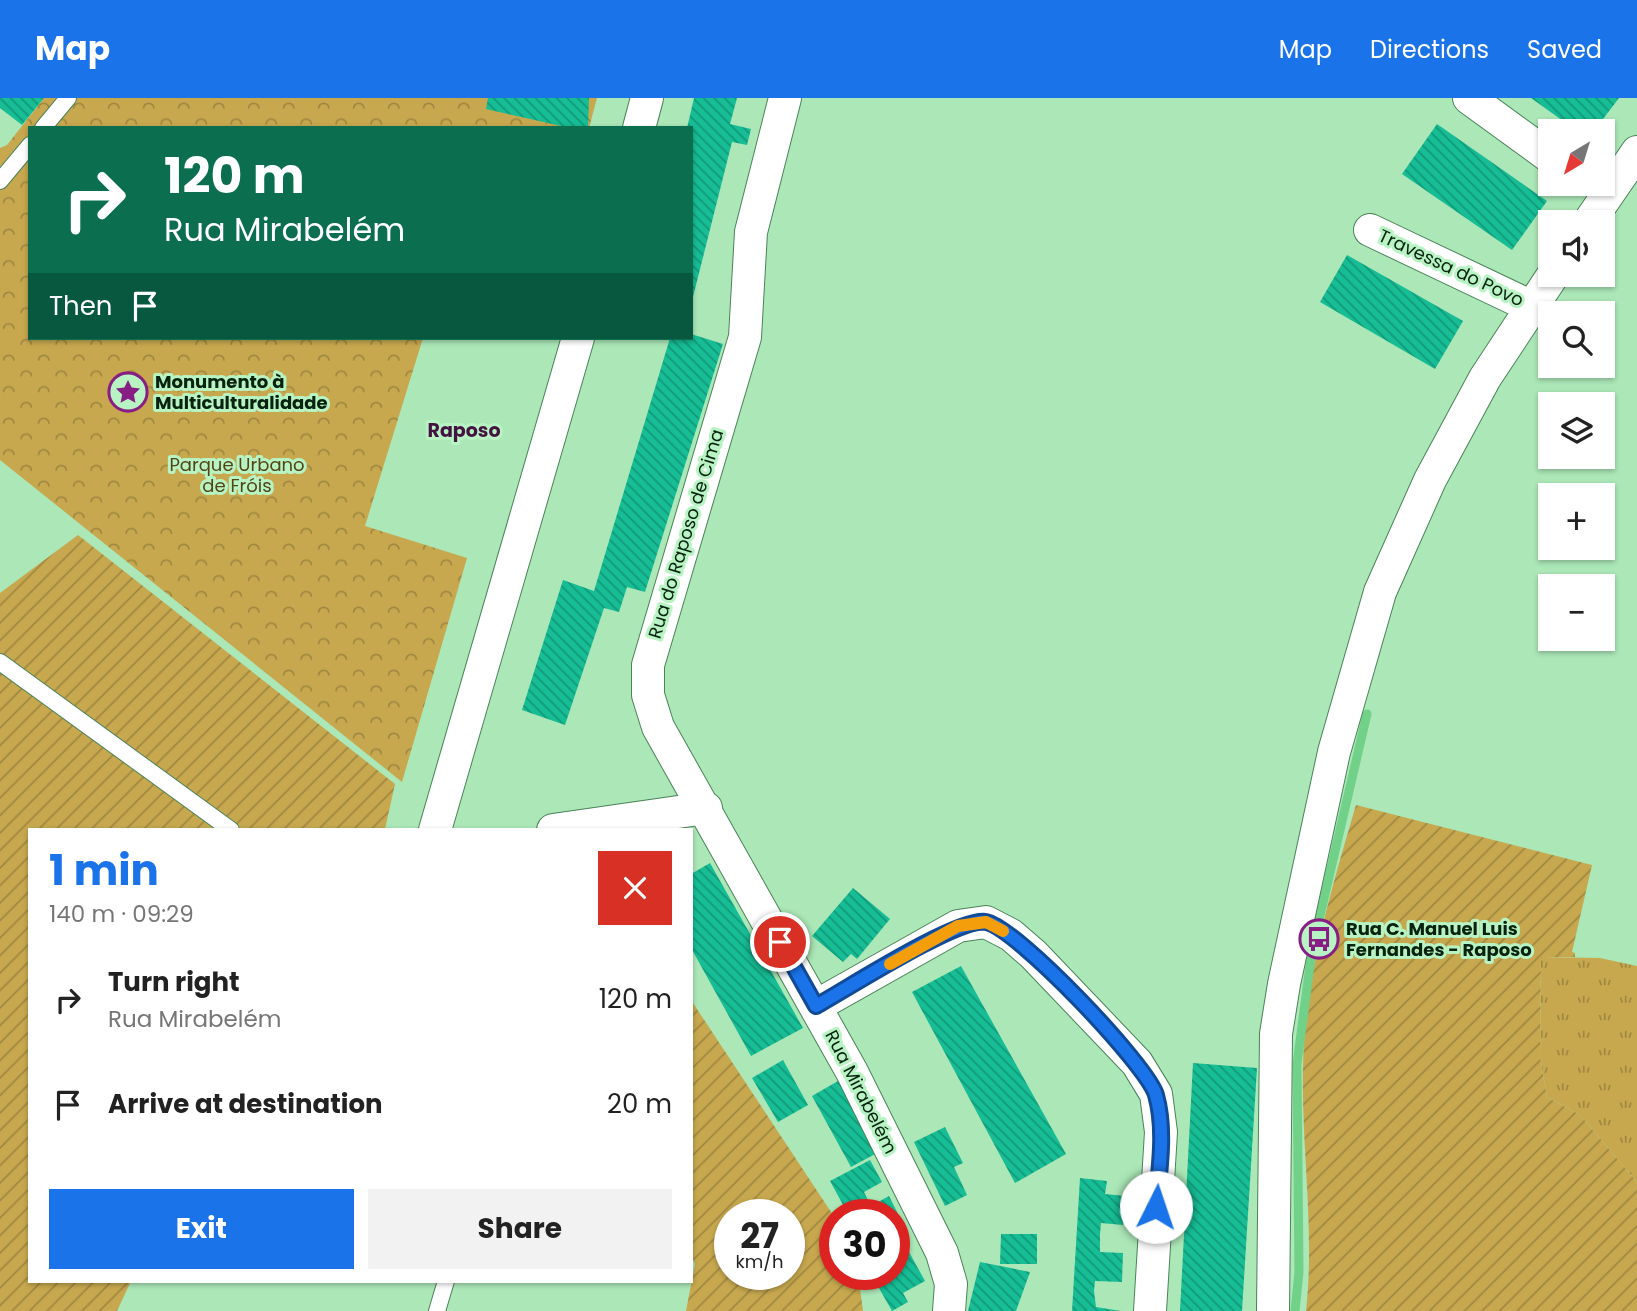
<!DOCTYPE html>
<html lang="en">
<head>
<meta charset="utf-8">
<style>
  body { margin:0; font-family:Poppins,sans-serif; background:#f2f2f2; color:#222; height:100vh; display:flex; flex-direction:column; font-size:26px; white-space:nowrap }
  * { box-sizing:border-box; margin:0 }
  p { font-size:23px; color:#767676 }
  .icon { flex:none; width:38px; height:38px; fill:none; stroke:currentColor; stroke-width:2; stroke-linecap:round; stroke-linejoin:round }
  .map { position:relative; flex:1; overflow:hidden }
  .drawer { position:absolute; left:28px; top:730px; width:665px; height:455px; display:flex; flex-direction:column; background:#fff; border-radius:0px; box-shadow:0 2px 5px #0004 }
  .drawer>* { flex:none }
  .hud { position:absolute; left:28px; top:28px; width:665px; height:214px; border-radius:0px; box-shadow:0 2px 5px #0004; background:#0b6e4f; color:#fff; overflow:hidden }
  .needle { width:46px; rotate:218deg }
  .controls { position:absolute; left:1538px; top:21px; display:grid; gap:14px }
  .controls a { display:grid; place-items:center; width:77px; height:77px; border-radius:0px; background:#fff; box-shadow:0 2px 5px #0004; font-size:35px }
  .speed { position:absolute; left:714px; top:1101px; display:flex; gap:14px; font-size:35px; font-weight:700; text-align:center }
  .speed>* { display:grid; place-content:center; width:91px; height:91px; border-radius:50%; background:#fff; box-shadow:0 2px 5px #0004; line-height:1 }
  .speed small { font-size:18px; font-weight:400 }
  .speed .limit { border:10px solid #d22; background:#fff; color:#111 }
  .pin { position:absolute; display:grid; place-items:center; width:60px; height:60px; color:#fff; margin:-30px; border:4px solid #fff; border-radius:50%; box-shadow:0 2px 7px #0007 }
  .me { position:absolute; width:77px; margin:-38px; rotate:4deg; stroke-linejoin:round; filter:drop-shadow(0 0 5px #0008) }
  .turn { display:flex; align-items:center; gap:24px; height:147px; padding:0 21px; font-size:32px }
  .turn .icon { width:91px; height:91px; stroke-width:2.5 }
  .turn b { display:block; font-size:49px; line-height:60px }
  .then { display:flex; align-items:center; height:66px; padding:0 21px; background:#0003; gap:14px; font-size:26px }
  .round { display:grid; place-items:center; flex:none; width:74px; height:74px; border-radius:0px; background:#f2f2f2 }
  .summary { display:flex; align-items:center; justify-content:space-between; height:119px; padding:0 21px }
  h1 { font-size:42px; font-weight:700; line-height:52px; color:#1a73e8 }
  .cta { display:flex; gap:14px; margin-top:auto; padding:14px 21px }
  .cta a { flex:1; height:80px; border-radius:0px; background:#1a73e8; color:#fff; font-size:28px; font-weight:700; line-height:80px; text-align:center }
  .cta a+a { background:#f2f2f2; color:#222 }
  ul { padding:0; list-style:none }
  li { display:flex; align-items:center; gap:21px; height:105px; padding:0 21px }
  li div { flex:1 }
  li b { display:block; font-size:26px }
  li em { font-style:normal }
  header { display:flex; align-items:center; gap:42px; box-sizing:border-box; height:98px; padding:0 35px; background:#1a73e8; color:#fff }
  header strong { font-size:33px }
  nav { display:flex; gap:38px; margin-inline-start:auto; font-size:24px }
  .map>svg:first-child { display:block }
</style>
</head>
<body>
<header>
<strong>Map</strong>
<nav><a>Map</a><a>Directions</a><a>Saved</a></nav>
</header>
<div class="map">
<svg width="1637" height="1213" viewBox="0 0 1637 1213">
  <defs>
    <pattern id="grass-tufts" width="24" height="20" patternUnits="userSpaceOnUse" patternTransform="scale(1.75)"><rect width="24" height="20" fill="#c7a84f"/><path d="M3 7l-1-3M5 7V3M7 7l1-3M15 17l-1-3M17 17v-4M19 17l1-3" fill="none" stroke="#a08840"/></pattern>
    <pattern id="park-crowns" width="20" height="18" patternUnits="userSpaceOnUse" patternTransform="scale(1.75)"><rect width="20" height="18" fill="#c7a84f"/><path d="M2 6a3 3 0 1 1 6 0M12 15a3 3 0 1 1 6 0" fill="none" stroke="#a08840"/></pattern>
    <pattern id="garden-furrows" width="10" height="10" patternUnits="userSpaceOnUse" patternTransform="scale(1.75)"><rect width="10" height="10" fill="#c7a84f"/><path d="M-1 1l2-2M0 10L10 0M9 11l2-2" fill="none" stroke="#a08840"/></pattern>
    <pattern id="building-back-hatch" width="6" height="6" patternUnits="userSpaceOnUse" patternTransform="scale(1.75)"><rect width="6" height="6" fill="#16bd95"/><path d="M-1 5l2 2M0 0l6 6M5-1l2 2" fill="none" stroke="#129978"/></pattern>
  </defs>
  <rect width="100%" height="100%" fill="#abe7b7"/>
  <path fill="url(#grass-tufts)" d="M1541,859l59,1 37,8v216l-57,-67 -33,-18 -7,-40z"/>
  <path fill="url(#park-crowns)" d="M44,0h553l-8,30h-559v210h393l-58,188 102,32 -65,224 -402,-322v-312l7,-3z"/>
  <path fill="url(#garden-furrows)" fill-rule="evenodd" d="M78,437l317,249 -10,45 -355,1v451h101l-14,30h-117v-718z
    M1356,707l236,60 -20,87 3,1v4h-34l-1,100 7,40 33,18 57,67v129h-331c9,-81 -5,-164 -3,-245 2,-89 28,-176 53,-261z
    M691,902l144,218v56h23l5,37h-177l9,-47 -4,-10zM730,1116h59v60h-59z"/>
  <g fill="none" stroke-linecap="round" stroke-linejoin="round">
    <path stroke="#72d189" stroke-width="9" d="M1295,1213l4,-39 -2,-208 15,-114 55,-236"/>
  </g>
  <path fill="url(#building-back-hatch)" d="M0,0h44l-22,27 -22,-17z
    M488,0h101l-1,30h-18l-84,-19z
    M694,0h43l-7,26 21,5 -4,16 -15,-3 -40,159 -1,-173h-4z
    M1531,0h88l-25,33h-17z
    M1437,26l110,77 -35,49 -110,-76z
    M1347,157l116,66 -28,48 -115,-67z
    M691,236l32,10 -78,248 -18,-5 -8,25 -15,-4 -39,117 -43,-15 41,-130 31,11 76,-253h21z
    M710,765l93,165 -52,28 -60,-108v-74z
    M853,790l37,31 -33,40 -6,-5 -8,8 -31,-26z
    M961,868l105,188 -51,29 -103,-191z
    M783,962l25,45 -30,17 -26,-44z
    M1193,965l64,5 -15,243h-62z
    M838,983l39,72 -26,14 -39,-71z
    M945,1029l18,36 -9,4 13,28 -22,11 -31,-64z
    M870,1062l12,22 -18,10 7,14 18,-10 13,26 -8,5v-13h-46l-18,-33z
    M1080,1080l27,3 -2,13 20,2 -2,29 -22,-2 -1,11v18l23,1 -1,29 -27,-1 -1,10 2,16 25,4h-49z
    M1001,1136h36v30h-37z
    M909,1154l16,29 -22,12 5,9 -16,9 -21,-37h23v-13z
    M980,1164l50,10 -14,39h-48z"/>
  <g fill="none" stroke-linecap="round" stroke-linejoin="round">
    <g stroke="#4a8358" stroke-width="18">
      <path id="lane" d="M43,30l25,-30
        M0,83l30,-36
        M0,564l231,168
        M437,1213l9,-30"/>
    </g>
    <g stroke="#4a8358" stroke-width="34">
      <path id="street" d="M785,0l-34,134 -6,105 -97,328v30l10,32 194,345 90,181 9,31 -2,27
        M1469,0l81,59
        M639,30l8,-30
        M1589,124l48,-70
        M1370,132l162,77
        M435,732l143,-492
        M553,732l153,-22
        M816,908l142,-80 28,-4 25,13 22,19 104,109 19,31 5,38 -11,179
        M1273,1213l3,-277 8,-50 50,-232 46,-160 50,-112 55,-102 68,-103"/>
    </g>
    <use href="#lane" stroke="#fff" stroke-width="16"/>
    <use href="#street" stroke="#fff" stroke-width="32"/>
  </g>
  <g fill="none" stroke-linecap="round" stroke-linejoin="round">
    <g stroke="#114b97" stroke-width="18">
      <path id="route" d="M780,844l36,64c31,-17 142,-89 170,-84 31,6 161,143 170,173 10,36 3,76 0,112"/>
    </g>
    <use href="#route" stroke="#1a73e8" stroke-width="12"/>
    <path stroke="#f59e0b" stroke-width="12" d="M890,866l68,-38 28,-4 17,9"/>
  </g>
  <defs>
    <g id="sight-ring" transform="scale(2.0125)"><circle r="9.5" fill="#b8f4c3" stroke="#881d83" stroke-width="1.5"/><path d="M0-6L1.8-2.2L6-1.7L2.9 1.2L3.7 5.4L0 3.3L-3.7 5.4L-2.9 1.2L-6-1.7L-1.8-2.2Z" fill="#881d83"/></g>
    <g id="bus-ring" transform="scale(2.0125)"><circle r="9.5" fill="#b8f4c3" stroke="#881d83" stroke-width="1.5"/><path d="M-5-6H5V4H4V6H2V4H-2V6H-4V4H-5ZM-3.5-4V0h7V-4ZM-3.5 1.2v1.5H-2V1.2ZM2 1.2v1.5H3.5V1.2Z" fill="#881d83"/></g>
  </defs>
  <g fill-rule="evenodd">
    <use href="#sight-ring" x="128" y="294"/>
    <use href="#bus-ring" x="1319" y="841"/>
  </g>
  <g text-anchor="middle" stroke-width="6" stroke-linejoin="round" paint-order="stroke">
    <g font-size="18" fill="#0a2210" stroke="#b8f4c3">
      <text transform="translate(1451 170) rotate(25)" y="6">Travessa do Povo</text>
      <text transform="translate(686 436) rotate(-73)" y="6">Rua do Raposo de Cima</text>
      <text transform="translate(861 994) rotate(63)" y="6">Rua Mirabelém</text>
    </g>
    <g font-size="18" font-weight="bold" fill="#0a2210" stroke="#b8f4c3" text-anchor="start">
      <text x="155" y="290">Monumento à<tspan x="155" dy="21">Multiculturalidade</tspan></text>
      <text x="1346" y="837">Rua C. Manuel Luis<tspan x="1346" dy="21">Fernandes - Raposo</tspan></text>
    </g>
    <g font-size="18" fill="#544415" stroke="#b8f4c3">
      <text x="237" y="373">Parque Urbano<tspan x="237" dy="21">de Fróis</tspan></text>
    </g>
    <g font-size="19" font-weight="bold" fill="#451342" stroke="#b8f4c3">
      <text x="464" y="339">Raposo</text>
    </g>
  </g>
</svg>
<div class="controls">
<a><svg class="needle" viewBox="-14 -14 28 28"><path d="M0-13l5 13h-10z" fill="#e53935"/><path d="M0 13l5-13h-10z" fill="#767676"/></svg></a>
<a><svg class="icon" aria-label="sound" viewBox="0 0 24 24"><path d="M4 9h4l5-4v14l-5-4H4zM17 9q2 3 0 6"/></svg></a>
<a><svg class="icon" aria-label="search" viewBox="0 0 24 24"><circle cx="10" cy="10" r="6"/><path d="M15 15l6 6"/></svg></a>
<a><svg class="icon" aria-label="layers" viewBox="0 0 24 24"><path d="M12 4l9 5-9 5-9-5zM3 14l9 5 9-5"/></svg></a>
<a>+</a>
<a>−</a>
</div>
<div class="speed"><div>27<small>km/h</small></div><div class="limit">30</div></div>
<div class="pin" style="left:780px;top:844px;background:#d93025"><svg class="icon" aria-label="arrive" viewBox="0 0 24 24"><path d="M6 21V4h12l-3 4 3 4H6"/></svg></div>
<svg class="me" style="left:1156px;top:1109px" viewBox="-20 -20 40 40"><circle r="19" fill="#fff"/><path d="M0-13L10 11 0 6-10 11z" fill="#1a73e8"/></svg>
<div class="hud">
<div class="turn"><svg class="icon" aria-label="right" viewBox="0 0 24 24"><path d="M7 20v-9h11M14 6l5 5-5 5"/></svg><div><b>120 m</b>Rua Mirabelém</div></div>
<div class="then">Then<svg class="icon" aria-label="arrive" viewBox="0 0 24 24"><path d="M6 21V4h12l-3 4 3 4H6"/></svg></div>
</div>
<section class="drawer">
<div class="summary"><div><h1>1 min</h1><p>140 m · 09:29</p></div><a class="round" style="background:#d93025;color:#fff"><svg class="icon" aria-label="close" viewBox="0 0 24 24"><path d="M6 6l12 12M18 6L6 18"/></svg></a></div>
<ul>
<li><svg class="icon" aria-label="right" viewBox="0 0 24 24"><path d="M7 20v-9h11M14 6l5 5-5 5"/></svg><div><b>Turn right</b><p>Rua Mirabelém</p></div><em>120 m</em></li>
<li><svg class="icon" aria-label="arrive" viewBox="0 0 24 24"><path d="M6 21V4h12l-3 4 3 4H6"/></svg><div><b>Arrive at destination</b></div><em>20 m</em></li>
</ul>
<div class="cta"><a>Exit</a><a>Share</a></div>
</section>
</div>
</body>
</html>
